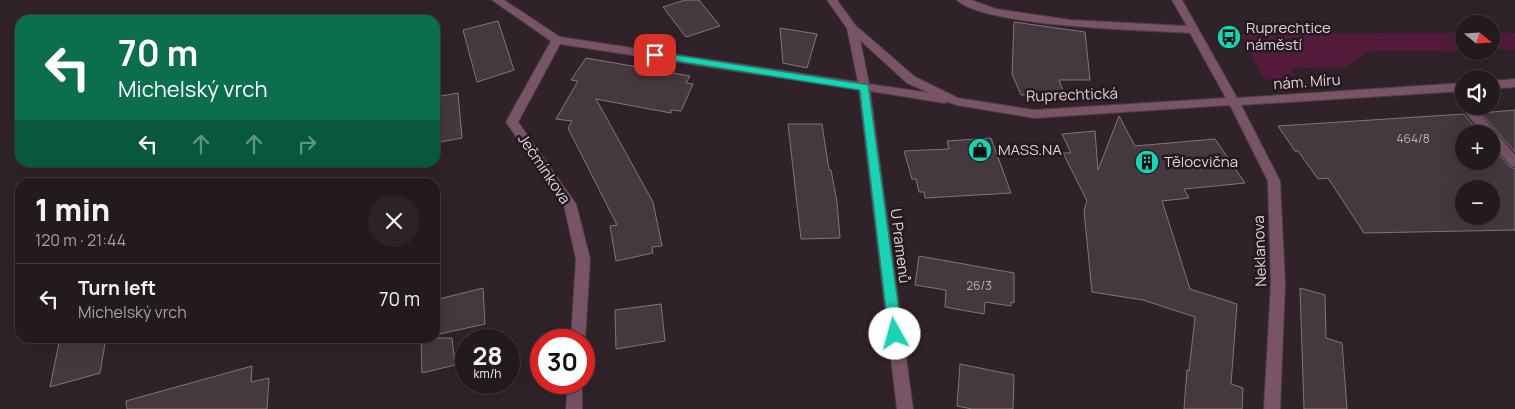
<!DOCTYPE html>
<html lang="en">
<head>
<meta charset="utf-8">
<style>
  body { margin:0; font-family:Manrope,sans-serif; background:#2b2328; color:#f1f3f6; height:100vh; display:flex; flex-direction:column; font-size:19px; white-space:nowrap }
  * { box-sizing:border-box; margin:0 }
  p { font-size:16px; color:#a3a1a4 }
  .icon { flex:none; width:28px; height:28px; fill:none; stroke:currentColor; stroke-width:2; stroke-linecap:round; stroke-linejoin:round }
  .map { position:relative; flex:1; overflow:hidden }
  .sheet { position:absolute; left:15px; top:178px; width:425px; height:165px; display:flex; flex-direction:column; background:#231a1f; border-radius:15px; box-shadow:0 5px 20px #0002,0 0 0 1px #40383d }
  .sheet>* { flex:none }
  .top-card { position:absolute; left:15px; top:15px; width:425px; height:152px; border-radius:15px; box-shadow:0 5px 20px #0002,0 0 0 1px #40383d; background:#0b6e4f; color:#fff; overflow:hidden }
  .needle { width:32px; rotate:108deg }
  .buttons { position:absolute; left:1455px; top:15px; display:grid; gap:10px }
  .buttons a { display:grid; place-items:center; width:45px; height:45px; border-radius:50%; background:#231a1f; box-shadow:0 5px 20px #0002,0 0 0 1px #40383d; font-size:25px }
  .speed { position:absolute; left:455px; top:329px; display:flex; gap:10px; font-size:25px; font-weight:700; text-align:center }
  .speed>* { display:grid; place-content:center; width:65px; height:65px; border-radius:50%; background:#231a1f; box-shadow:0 5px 20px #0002,0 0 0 1px #40383d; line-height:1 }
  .speed small { font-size:12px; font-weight:400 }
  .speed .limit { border:8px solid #d22; background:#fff; color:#111 }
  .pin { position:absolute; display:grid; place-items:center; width:42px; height:42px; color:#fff; margin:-21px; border-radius:10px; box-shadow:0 2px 8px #0006 }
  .me { position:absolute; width:55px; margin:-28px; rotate:353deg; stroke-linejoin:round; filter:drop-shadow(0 0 4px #0008) }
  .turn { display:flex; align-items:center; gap:18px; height:105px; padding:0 20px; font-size:22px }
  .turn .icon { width:65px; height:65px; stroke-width:2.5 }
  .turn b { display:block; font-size:35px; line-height:42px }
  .lanes { display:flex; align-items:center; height:48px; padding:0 20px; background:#0003; justify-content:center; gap:25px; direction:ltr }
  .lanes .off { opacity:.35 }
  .round { display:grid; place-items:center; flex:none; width:52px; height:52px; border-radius:26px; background:#2b2328 }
  .headline { display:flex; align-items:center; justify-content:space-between; height:85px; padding:0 20px }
  h1 { font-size:30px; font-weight:800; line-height:38px }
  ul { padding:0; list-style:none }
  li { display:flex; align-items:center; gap:15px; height:70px; padding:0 20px; border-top:1px solid #40383d }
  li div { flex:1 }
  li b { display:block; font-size:19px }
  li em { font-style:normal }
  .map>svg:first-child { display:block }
</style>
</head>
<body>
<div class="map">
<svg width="1515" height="409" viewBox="0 0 1515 409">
  <rect width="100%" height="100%" fill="#2f2329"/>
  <path fill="#531a3b" d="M1464,33v18h-93l-25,16 -55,1 3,7 -18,8 -13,-6 -23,-43z
    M1491,33h24v17h-24z"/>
  <path fill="#46383f" stroke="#83747b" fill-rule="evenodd" d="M685,0h14l21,26 -34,11 -23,-30z
    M498,21l16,49 -37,12 -14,-52z
    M1014,22l71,10 5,48h-31l5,13 -43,2 -9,-21z
    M780,28l37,6 -10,34 -24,-5z
    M586,58l104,18 -4,7 7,1 -12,27 -10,-1v3l-75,-14 57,103 9,44 -10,1 1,6 -37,8 -6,-35 7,-1 -49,-97 4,-7 -16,-2 22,-38 -7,-1z
    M458,93l4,45 -27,5v-46z
    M1515,110v42l-34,-39z
    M1464,114l16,20h-16v27h27v-15l19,21 5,2v61l-151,3 -36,-55 -10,1 -20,-28h-3l-17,-25zM1464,189h27v27h-27z
    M1119,116l16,30 80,-7 30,44 -61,6 5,9 -27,3 28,88 47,15 -6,80 12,4 -1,21h-58l3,-39 2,1 6,-54 -52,-17 -51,-8 -8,-82 3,-9 -24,-48h8l-9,-19 33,-3 3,39z
    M788,124h34l7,46h2l6,32 3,36 -39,1z
    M991,138l20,55 -86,5 -1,-6h-5l-3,-13h-4l-8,-28 45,-2 -2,-8z
    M919,256l95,17v30l-3,-1v4l-26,-4 -1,12 -39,-7 1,-17 -31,-5z
    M483,288l2,36 -50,11v-35z
    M1300,288l25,7 1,43 16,5 5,66h-43z
    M661,304l4,37 -49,8 -1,-39z
    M60,338h46l-6,35 -50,14z
    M421,338h31l3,27 -33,8z
    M960,364l54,11 -1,34h-41l-15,-3z
    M252,366l-1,16 18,-4 -2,31h-140l-1,-8z"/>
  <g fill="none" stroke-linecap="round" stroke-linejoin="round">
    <g stroke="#4b3f45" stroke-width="2">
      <path id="street" d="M492,0h12l56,37 298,45 -11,-54 -20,-28h10l19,26 59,51 43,21 76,12 192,-12 -36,-65c-44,-3 -205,-6 -233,-33h14l25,9 75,11 116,6 -15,-26h10l55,98 227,-15v8l-223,14 39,76 5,103 -5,125h-16l7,-125 -3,-103 -38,-76 -196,13 -78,-13 -8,-3 -4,1 -74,-12 43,318h-16l-38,-319 -299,-46 -42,78 58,82 14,55 -5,81 -1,3v-3h-13l5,-81 -12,-54 -58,-83 45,-81zM860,40l47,43 23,10 -61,-9z
        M1515,79v8l-24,2v-8z
        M1463,103l1,3h9l42,49v12l-4,-1 -20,-23v-9h-8l-20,-25 -2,-3z
        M568,382h14v27h-16z"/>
    </g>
    <use href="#street" fill="#795366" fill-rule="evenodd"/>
  </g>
  <path fill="#16d5b3" stroke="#0e8a74" d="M655,52l213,33 34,249 -2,4 -5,1 -4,-1 -2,-4 -29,-244 -208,-33v-4z"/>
  <defs>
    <g id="bus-disc" transform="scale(1.25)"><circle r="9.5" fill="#16d5b3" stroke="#25191f"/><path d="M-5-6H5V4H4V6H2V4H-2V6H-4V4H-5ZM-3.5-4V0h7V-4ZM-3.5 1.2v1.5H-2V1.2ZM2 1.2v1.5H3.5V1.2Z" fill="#111"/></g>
    <g id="shop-disc" transform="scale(1.25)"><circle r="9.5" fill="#16d5b3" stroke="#25191f"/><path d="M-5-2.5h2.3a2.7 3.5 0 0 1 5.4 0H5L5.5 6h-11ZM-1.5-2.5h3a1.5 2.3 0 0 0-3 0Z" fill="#111"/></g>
    <g id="building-disc" transform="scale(1.25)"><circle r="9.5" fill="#16d5b3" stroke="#25191f"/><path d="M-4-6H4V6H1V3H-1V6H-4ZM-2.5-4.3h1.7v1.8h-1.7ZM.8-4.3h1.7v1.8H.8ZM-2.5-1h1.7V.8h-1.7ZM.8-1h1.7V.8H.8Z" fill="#111"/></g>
  </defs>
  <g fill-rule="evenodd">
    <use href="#bus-disc" x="1229" y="37"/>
    <use href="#shop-disc" x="980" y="150"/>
    <use href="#building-disc" x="1147" y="162"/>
  </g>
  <g text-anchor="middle" stroke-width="5" stroke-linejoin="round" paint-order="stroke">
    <g font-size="12" fill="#b8aeb2">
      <text x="1413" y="143">464/8</text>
      <text x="979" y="290">26/3</text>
    </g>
    <g font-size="15" fill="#ded5d9" stroke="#25191f" text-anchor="start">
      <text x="1246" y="33">Ruprechtice<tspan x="1246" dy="17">náměstí</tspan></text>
      <text x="998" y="155">MASS.NA</text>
      <text x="1164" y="167">Tělocvična</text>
    </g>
    <g font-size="15" fill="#ded5d9" stroke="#25191f">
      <text transform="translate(1307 82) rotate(-4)" y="5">nám. Míru</text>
      <text transform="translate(1072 95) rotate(-2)" y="5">Ruprechtická</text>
      <text transform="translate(544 169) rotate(56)" y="5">Ječmínkova</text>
      <text transform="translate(900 246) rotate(83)" y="5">U Pramenů</text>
      <text transform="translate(1260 251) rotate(-92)" y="5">Neklanova</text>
    </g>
  </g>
</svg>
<div class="buttons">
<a><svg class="needle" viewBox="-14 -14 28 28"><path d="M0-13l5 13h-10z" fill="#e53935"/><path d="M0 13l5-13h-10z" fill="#a3a1a4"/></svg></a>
<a><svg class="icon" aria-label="sound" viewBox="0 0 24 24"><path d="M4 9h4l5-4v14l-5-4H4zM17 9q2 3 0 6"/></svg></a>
<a>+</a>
<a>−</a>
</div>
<div class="speed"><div>28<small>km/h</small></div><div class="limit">30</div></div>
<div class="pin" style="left:655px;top:55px;background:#d93025"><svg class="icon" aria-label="arrive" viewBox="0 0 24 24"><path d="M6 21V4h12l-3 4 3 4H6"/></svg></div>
<svg class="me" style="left:895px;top:334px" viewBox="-20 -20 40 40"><circle r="19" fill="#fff"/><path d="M0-13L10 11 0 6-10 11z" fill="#16d5b3"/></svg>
<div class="top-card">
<div class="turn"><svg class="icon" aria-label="left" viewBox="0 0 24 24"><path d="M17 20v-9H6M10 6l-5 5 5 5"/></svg><div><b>70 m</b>Michelský vrch</div></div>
<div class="lanes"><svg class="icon" aria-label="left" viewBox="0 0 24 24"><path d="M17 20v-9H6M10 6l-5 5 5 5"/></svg><svg class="icon off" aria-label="ahead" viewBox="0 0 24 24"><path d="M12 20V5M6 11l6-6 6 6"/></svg><svg class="icon off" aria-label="ahead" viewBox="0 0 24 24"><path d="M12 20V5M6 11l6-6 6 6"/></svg><svg class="icon off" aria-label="right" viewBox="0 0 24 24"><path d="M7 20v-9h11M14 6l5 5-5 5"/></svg></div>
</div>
<section class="sheet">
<div class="headline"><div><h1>1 min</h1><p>120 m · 21:44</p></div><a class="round"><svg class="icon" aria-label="close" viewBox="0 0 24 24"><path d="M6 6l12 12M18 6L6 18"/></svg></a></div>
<ul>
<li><svg class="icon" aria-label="left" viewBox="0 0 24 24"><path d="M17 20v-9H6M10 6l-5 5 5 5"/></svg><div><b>Turn left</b><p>Michelský vrch</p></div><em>70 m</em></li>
</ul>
</section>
</div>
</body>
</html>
